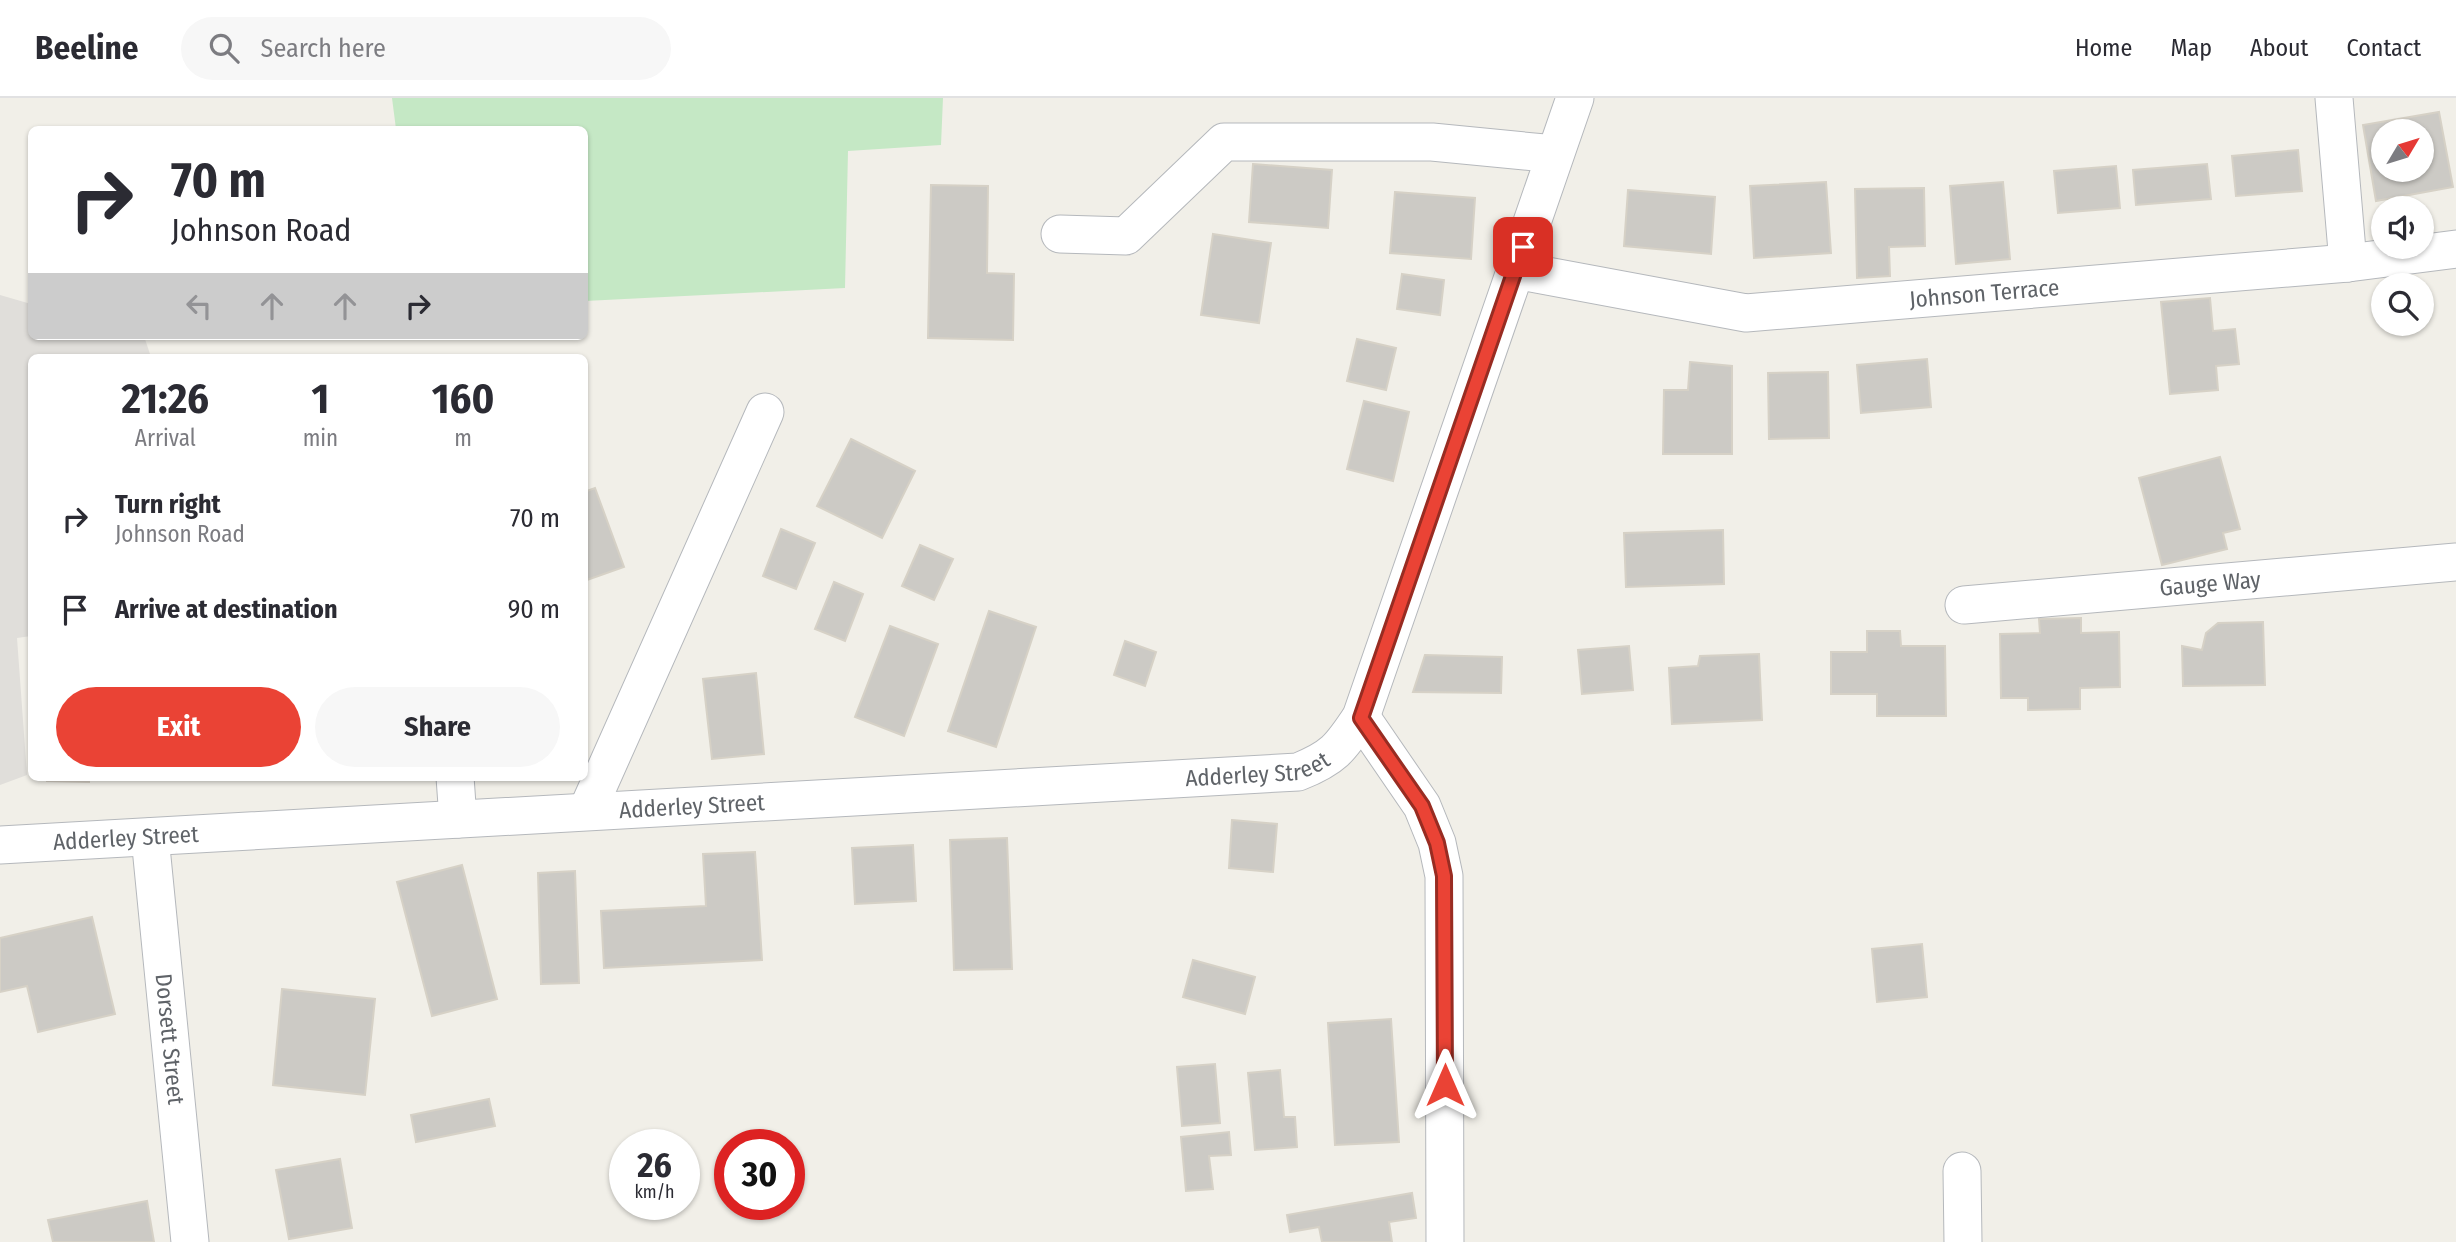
<!DOCTYPE html>
<html lang="en">
<head>
<meta charset="utf-8">
<style>
  body { margin:0; font-family:"Fira Sans Condensed",sans-serif; background:#f7f7f7; color:#2b2b33; height:100vh; display:flex; flex-direction:column; font-size:26px; white-space:nowrap }
  * { box-sizing:border-box; margin:0 }
  p { font-size:23px; color:#7c7c81 }
  .icon { flex:none; width:38px; height:38px; fill:none; stroke:currentColor; stroke-width:2; stroke-linecap:round; stroke-linejoin:round }
  .map { position:relative; flex:1; overflow:hidden }
  .drawer { position:absolute; left:28px; top:256px; width:560px; height:427px; display:flex; flex-direction:column; background:#fff; border-radius:10px; box-shadow:0 2px 5px #0004 }
  .drawer>* { flex:none }
  .hud { position:absolute; left:28px; top:28px; width:560px; height:214px; border-radius:10px; box-shadow:0 2px 5px #0004; background:#fff; color:#2b2b33; overflow:hidden }
  .needle { width:46px; rotate:52deg }
  .controls { position:absolute; left:2371px; top:21px; display:grid; gap:14px }
  .controls a { display:grid; place-items:center; width:63px; height:63px; border-radius:50%; background:#fff; box-shadow:0 2px 5px #0004; font-size:35px }
  .speed { position:absolute; left:609px; top:1031px; display:flex; gap:14px; font-size:35px; font-weight:700; text-align:center }
  .speed>* { display:grid; place-content:center; width:91px; height:91px; border-radius:50%; background:#fff; box-shadow:0 2px 5px #0004; line-height:1 }
  .speed small { font-size:18px; font-weight:400 }
  .speed .limit { border:10px solid #d22; background:#fff; color:#111 }
  .pin { position:absolute; display:grid; place-items:center; width:60px; height:60px; color:#fff; margin:-30px; border-radius:14px; box-shadow:0 4px 10px #0006 }
  .me { position:absolute; width:77px; margin:-38px; rotate:0deg; stroke-linejoin:round; filter:drop-shadow(0 0 5px #0008) }
  .turn { display:flex; align-items:center; gap:24px; height:147px; padding:0 28px; font-size:32px }
  .turn .icon { width:91px; height:91px; stroke-width:2.5 }
  .turn b { display:block; font-size:49px; line-height:60px }
  .lanes { display:flex; align-items:center; height:66px; padding:0 28px; background:#0003; justify-content:center; gap:35px; direction:ltr }
  .lanes .off { opacity:.35 }
  .eta { display:flex; justify-content:space-evenly; align-items:center; height:119px; text-align:center }
  .eta b { font-size:42px; font-weight:700; line-height:49px }
  .button { display:flex; gap:14px; margin-top:auto; padding:14px 28px }
  .button a { flex:1; height:80px; border-radius:42px; background:#ea4335; color:#fff; font-size:28px; font-weight:700; line-height:80px; text-align:center }
  .button a+a { background:#f7f7f7; color:#2b2b33 }
  ul { padding:0; list-style:none }
  li { display:flex; align-items:center; gap:21px; height:91px; padding:0 28px }
  li div { flex:1 }
  li b { display:block; font-size:26px }
  li em { font-style:normal }
  header { display:flex; align-items:center; gap:42px; box-sizing:border-box; height:98px; padding:0 35px; background:#fff; border-bottom:2px solid #e1e1e2 }
  header strong { font-size:33px }
  nav { display:flex; gap:38px; margin-inline-start:auto; font-size:24px }
  .search { width:490px; height:63px; background:#f7f7f7; display:flex; align-items:center; gap:18px; box-sizing:border-box; padding:0 24px; border-radius:38px; color:#7c7c81; font-size:26px }
  .map>svg:first-child { display:block }
</style>
</head>
<body>
<header>
<strong>Beeline</strong>
<div class="search"><svg class="icon" aria-label="search" viewBox="0 0 24 24"><circle cx="10" cy="10" r="6"/><path d="M15 15l6 6"/></svg>Search here</div>
<nav><a>Home</a><a>Map</a><a>About</a><a>Contact</a></nav>
</header>
<div class="map">
<svg width="2456" height="1144" viewBox="0 0 2456 1144">
  <rect width="100%" height="100%" fill="#f1efe8"/>
  <path fill="#e0deda" d="M0,197l31,9 1,32h112l7,21h-119l-1,279 -14,2 10,137 -27,10z"/>
  <path fill="#c5e8c5" d="M392,0h551l-2,47 -93,6 -3,137 -260,13 -1,-171 -188,-1z"/>
  <path fill="#cccac5" stroke="#d6d1c6" stroke-width="2" fill-rule="evenodd" d="M2439,14l14,75 -77,14 -13,-76zM2384,33h38v39h-38z
    M2298,52l4,41 -66,5 -4,-40z
    M1253,66l79,6 -4,58 -79,-6z
    M2207,66l4,35 -75,6 -3,-35z
    M2116,68l4,42 -62,5 -4,-42z
    M1826,84l5,71 -77,5 -4,-72z
    M2003,84l7,77 -54,5 -6,-78z
    M931,87l57,1 -1,87 27,1 -1,66 -85,-2z
    M1924,90l1,58 -36,1 1,29 -33,2 -2,-89z
    M1628,92l87,7 -4,57 -87,-8z
    M1395,94l80,6 -4,61 -81,-6z
    M1213,136l58,9 -12,80 -58,-8z
    M1402,176l42,6 -4,35 -43,-6z
    M2210,200l3,33 22,-2 4,35 -23,2 2,24 -48,4 -9,-92z
    M1357,241l39,9 -10,42 -39,-9z
    M1927,261l4,48 -70,6 -4,-48z
    M1690,264l42,4v88h-69l1,-64h24z
    M1828,274l1,66 -60,1 -1,-66z
    M1364,303l45,11 -16,69 -46,-12z
    M851,341l64,32 -33,67 -65,-32z
    M2220,359l20,72 -17,4 4,16 -65,16 -23,-87z
    M595,390l29,79 -40,14v-89z
    M781,431l34,14 -19,46 -33,-13z
    M1723,432l1,54 -98,3 -2,-54z
    M920,447l33,14 -19,41 -32,-14z
    M834,484l29,12 -18,47 -30,-12z
    M989,513l47,16 -40,120 -48,-16z
    M2081,520v15l38,-1 1,55 -40,1v21l-52,1v-12h-27l-1,-64 40,-1 -1,-14z
    M2263,524l2,63 -82,1 -1,-40 20,4 4,-17 12,-10z
    M890,528l48,18 -34,92 -49,-19z
    M1867,533h33l1,15h44l1,70h-69v-22h-46v-42h36z
    M1125,543l31,11 -11,34 -31,-11z
    M1629,548l4,44 -51,4 -4,-44z
    M1759,556l3,66 -90,4 -3,-56 29,-2 2,-10z
    M1425,557l77,2 -1,36 -88,-1z
    M756,575l8,81 -52,5 -9,-80z
    M47,679h42v5l-42,-1z
    M1232,722l45,4 -4,48 -44,-4z
    M1007,740l5,131 -58,1 -4,-130z
    M913,747l3,56 -61,3 -3,-56z
    M755,754l7,108 -158,8 -3,-57 105,-5 -3,-52z
    M462,767l35,134 -65,17 -35,-134z
    M575,773l4,112 -38,1 -3,-111z
    M92,819l23,97 -77,18 -11,-46 -27,6v-54z
    M1922,846l5,53 -50,5 -5,-53z
    M1193,862l62,17 -10,37 -62,-17z
    M282,891l93,10 -10,96 -92,-10z
    M1391,921l8,123 -64,3 -7,-122z
    M1215,966l5,59 -38,3 -5,-59z
    M1280,972l4,47h11l2,30 -42,3 -7,-77z
    M489,1001l6,27 -79,16 -5,-27z
    M1229,1034l2,23 -22,1 4,33 -27,2 -5,-54z
    M340,1061l12,69 -63,11 -13,-69z
    M1412,1095l4,25 -27,4 3,20h-70l-3,-15 -29,5 -3,-17z
    M147,1103l7,41h-101l-5,-22z"/>
  <g fill="none" stroke-linecap="round" stroke-linejoin="round">
    <g stroke="#b5b8bc" stroke-width="39">
      <g id="minor">
        <path d="M2334,0l14,165"/>
        <path d="M1060,136l66,2 98,-94h208l123,12"/>
        <path id="s1" d="M1515,172l231,43 602,-50 108,-14"/>
        <path id="s2" d="M1964,507l492,-43"/>
        <path d="M1361,619l61,89 15,37 7,33 1,366"/>
        <path d="M455,679l3,42"/>
        <path d="M587,713l178,-399"/>
        <path id="s3" d="M150,739l40,405"/>
        <path id="s4" d="M0,747l1298,-73c35,-14 42,-23 63,-55l214,-619"/>
        <path d="M1962,1073l1,71"/>
      </g>
    </g>
    <use href="#minor" stroke="#fff" stroke-width="37"/>
  </g>
  <g fill="none" stroke-linecap="round" stroke-linejoin="round">
    <g stroke="#982c22" stroke-width="18">
      <path id="route" d="M1445,987l-1,-209 -7,-33 -15,-37 -61,-88 162,-471"/>
    </g>
    <use href="#route" stroke="#ea4335" stroke-width="12"/>
  </g>
  <g text-anchor="middle" stroke-width="6" stroke-linejoin="round" paint-order="stroke">
    <g font-size="23" fill="#5f6368" stroke="#fff">
      <text dy="8" stroke="none"><textPath href="#s1" startOffset="474">Johnson Terrace</textPath></text>
      <text dy="8" stroke="none"><textPath href="#s2" startOffset="247">Gauge Way</textPath></text>
      <text dy="8" stroke="none"><textPath href="#s4" startOffset="1260">Adderley Street</textPath></text>
      <text dy="8" stroke="none"><textPath href="#s4" startOffset="693">Adderley Street</textPath></text>
      <text dy="8" stroke="none"><textPath href="#s4" startOffset="126">Adderley Street</textPath></text>
      <text dy="8" stroke="none"><textPath href="#s3" startOffset="203">Dorsett Street</textPath></text>
    </g>
  </g>
</svg>
<div class="controls">
<a><svg class="needle" viewBox="-14 -14 28 28"><path d="M0-13l5 13h-10z" fill="#e53935"/><path d="M0 13l5-13h-10z" fill="#7c7c81"/></svg></a>
<a><svg class="icon" aria-label="sound" viewBox="0 0 24 24"><path d="M4 9h4l5-4v14l-5-4H4zM17 9q2 3 0 6"/></svg></a>
<a><svg class="icon" aria-label="search" viewBox="0 0 24 24"><circle cx="10" cy="10" r="6"/><path d="M15 15l6 6"/></svg></a>
</div>
<div class="speed"><div>26<small>km/h</small></div><div class="limit">30</div></div>
<div class="pin" style="left:1523px;top:149px;background:#d93025"><svg class="icon" aria-label="arrive" viewBox="0 0 24 24"><path d="M6 21V4h12l-3 4 3 4H6"/></svg></div>
<svg class="me" style="left:1445px;top:987px" viewBox="-20 -20 40 40"><path d="M0-17L14 15 0 8-14 15z" fill="#ea4335" stroke="#fff" stroke-width="4"/></svg>
<div class="hud">
<div class="turn"><svg class="icon" aria-label="right" viewBox="0 0 24 24"><path d="M7 20v-9h11M14 6l5 5-5 5"/></svg><div><b>70 m</b>Johnson Road</div></div>
<div class="lanes"><svg class="icon off" aria-label="left" viewBox="0 0 24 24"><path d="M17 20v-9H6M10 6l-5 5 5 5"/></svg><svg class="icon off" aria-label="ahead" viewBox="0 0 24 24"><path d="M12 20V5M6 11l6-6 6 6"/></svg><svg class="icon off" aria-label="ahead" viewBox="0 0 24 24"><path d="M12 20V5M6 11l6-6 6 6"/></svg><svg class="icon" aria-label="right" viewBox="0 0 24 24"><path d="M7 20v-9h11M14 6l5 5-5 5"/></svg></div>
</div>
<section class="drawer">
<div class="eta">
<div><b>21:26</b><p>Arrival</p></div>
<div><b>1</b><p>min</p></div>
<div><b>160</b><p>m</p></div>
</div>
<ul>
<li><svg class="icon" aria-label="right" viewBox="0 0 24 24"><path d="M7 20v-9h11M14 6l5 5-5 5"/></svg><div><b>Turn right</b><p>Johnson Road</p></div><em>70 m</em></li>
<li><svg class="icon" aria-label="arrive" viewBox="0 0 24 24"><path d="M6 21V4h12l-3 4 3 4H6"/></svg><div><b>Arrive at destination</b></div><em>90 m</em></li>
</ul>
<div class="button"><a>Exit</a><a>Share</a></div>
</section>
</div>
</body>
</html>
